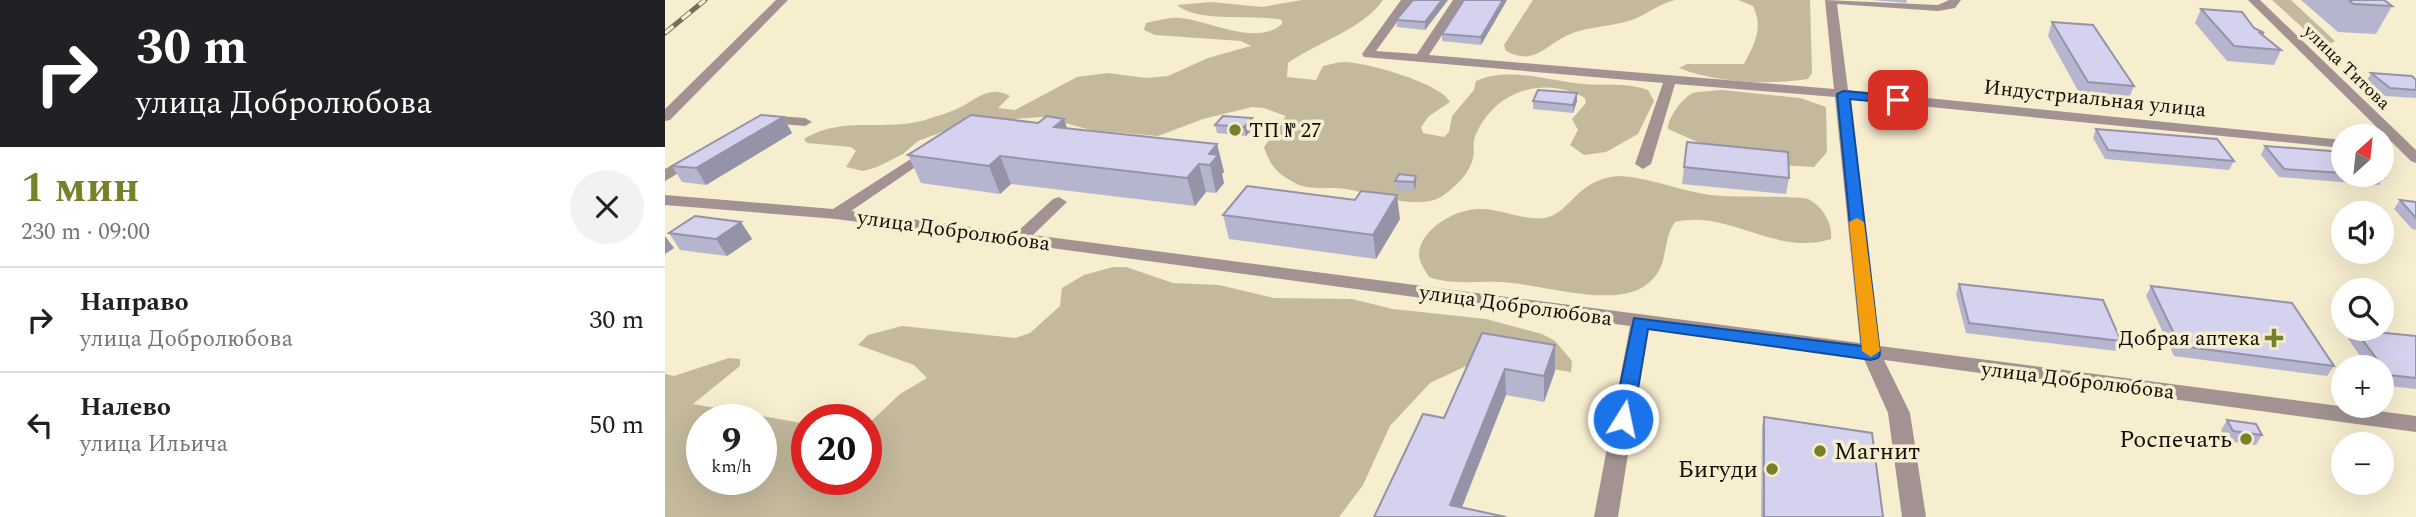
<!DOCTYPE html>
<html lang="ru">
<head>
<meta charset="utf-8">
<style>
  body { margin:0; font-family:Spectral,serif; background:#f2f2f2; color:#202124; height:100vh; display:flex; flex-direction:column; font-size:26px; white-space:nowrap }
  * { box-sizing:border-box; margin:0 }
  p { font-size:23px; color:#757577 }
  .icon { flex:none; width:38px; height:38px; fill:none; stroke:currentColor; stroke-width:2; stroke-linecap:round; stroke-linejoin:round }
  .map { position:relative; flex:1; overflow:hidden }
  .panel { display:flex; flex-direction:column; background:#fff; width:665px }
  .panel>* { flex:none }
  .guide { background:#202124; color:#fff; overflow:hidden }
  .needle { width:46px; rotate:27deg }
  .fabs { position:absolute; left:1666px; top:124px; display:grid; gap:14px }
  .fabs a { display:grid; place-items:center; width:63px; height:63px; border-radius:50%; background:#fff; box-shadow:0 7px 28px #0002; font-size:35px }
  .speed { position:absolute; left:21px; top:404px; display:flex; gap:14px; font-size:35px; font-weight:700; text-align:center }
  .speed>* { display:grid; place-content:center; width:91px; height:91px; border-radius:50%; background:#fff; box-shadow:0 7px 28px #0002; line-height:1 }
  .speed small { font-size:18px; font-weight:400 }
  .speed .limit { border:10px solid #d22; background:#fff; color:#111 }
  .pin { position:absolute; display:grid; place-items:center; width:60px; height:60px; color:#fff; margin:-30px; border-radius:14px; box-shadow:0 4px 10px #0006 }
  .me { position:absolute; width:77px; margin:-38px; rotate:10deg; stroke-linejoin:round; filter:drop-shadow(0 0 5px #0008) }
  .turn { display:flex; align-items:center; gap:24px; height:147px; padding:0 21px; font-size:32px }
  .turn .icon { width:91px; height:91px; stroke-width:2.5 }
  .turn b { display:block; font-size:49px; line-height:60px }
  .round { display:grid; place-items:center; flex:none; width:74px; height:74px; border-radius:37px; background:#f2f2f2 }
  .head { display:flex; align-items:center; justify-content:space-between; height:119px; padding:0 21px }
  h1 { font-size:42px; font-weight:700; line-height:52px; color:#79802a }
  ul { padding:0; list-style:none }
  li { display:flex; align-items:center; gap:21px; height:105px; padding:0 21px; border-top:2px solid #e0e0e0 }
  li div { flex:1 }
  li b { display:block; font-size:26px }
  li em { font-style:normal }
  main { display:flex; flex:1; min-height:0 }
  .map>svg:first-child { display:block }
</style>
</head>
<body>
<main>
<section class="panel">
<div class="guide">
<div class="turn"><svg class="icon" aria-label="right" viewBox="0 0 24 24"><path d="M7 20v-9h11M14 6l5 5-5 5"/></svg><div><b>30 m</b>улица Добролюбова</div></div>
</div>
<div class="head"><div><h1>1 мин</h1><p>230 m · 09:00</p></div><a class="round"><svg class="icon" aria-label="close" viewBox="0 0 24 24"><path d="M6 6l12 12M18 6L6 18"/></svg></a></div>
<ul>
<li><svg class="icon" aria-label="right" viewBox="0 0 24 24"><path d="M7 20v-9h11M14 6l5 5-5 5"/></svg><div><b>Направо</b><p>улица Добролюбова</p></div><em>30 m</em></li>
<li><svg class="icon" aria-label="left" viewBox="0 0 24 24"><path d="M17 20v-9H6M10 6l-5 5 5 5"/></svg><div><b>Налево</b><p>улица Ильича</p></div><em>50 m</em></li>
</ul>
</section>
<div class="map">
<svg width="1751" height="517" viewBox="0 0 1751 517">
  <rect width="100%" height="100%" fill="#f7edcf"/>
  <path fill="#c4b99c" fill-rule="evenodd" d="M637,0h81c-21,30 -66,42 -95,63l-1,14 29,3 7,-14c6,-1 14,-4 21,-4 21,0 97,21 106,40l-21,14 -8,11 2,6 21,4 5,-5 3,-16 22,-26 2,-9c33,-15 73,0 108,3 22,2 42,-2 64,6l6,11 -16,33 -32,18 -22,3 -14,-10 8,-15 -6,-11 14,-16 -1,-5c-42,-23 -92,-7 -110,39 -3,7 0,14 -2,21 -3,15 -17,28 -29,37 -24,18 -73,-3 -99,-6 -19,-3 -35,3 -52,-7 -17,-9 -23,-17 -29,-35l22,-31 -22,-8 -12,-1 -49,12 -45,17 -67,-6 -49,-13 -73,5 -51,19 -15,13 -26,13 -14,4 -17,-4 10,-16 -5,-4 -44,-4 -3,-4c38,-24 81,-7 121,-19 12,-4 26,-8 36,-13 17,-9 29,-22 49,-11l-12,12 17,2 62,-33 31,-4 38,5 22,-2 40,-18 43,-12 -10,-5 -86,-6 -11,-5 2,-7c11,-2 23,-6 34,-5 28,2 77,29 102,6v-4c-28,-6 -85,3 -105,-15l34,-3 51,5z
    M868,0h142c-17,4 -27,14 -43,20 -21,7 -44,6 -64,15 -24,11 -33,31 -62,16l-2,-6z
    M1073,0h72l2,73 -4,6c-40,6 -91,4 -129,-11l8,-4h57c10,-19 20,-36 9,-58z
    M1607,0h19l44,41 -5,3 -15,-5z
    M1057,90l78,8 26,9 1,45 -13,15 -69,-4 -77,-34c-1,-10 15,-32 25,-36 9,-2 20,-2 29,-3z
    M953,176c36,1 69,19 105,20 13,1 80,0 85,3 14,7 25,24 23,40 -54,18 -103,-30 -156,-17 -15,20 -3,47 -32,65 -34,21 -105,-4 -144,-5 -23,-1 -48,3 -70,-5 -4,-7 -11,-16 -10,-24 3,-26 39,-45 62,-44 21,0 43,12 64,9 26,-5 30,-38 73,-42z
    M448,267h13l47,16 46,2 55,13 78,1 41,10 93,10 56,15 13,7 17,20 -1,11 -88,-14 -53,25 -40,43 -27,59 -24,32h-674v-143l9,2 55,-18 11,1v7l-47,38 114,20v56h59v-54l34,-32 27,-16 -13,-13 -56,-20 10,-10 34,-9 113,12 15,-5 30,-27 2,-18 22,-13zM37,420h59v60h-59z"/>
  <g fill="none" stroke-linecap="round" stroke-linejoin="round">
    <path fill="#a29392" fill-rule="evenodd" d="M111,0h12l-118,120 -5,1v-12z
      M736,0h12l-37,51 41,3 36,-54h12l-36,55 405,34 -9,-89 113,5 11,-5h12l-6,8 -17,3 -101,-7 11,86 495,50v8l-494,-49 31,247 536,70v16l-532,-72 26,53 16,104h-24l-14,-104 -25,-56 -215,-29 -30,189h-24l36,-191 -794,-107 -171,-14v-10l168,14 98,-63 7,4 -2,3 -85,58 165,22 37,-34 6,-2 8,5 -34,33 827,108 -25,-246 -160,-13 -24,80 -8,5 -8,-5 28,-81 -299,-26 -2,-3z
      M1583,0h12l156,150v13l-5,-2z
      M99,115l41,3 7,4 -7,4 -46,-4 -2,-3z
      M29,153l8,5 -3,3 -34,20v-12z"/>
    <g stroke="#756e5c" stroke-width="5">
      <path id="rail" d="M0,33l40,-33"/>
    </g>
    <use href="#rail" stroke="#f7edcf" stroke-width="3.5" stroke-dasharray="11" stroke-linecap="butt"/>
  </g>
  <path fill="#b6b5ce" d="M783,0l-23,30 -28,-3 -1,-7z
    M842,0l-26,45 -39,-4v-7z
    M1207,0h35l-1,3z
    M1636,0h83l8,6 -16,28 -38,-2z
    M1536,9l53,19 10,5 -1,2 18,15 -7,15 -47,-4 -32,-38z
    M1387,22l82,64 -6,15 -46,-3 -34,-62z
    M1706,73l45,7v18l-31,-2 -18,-16z
    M912,93v8l-4,12 -40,-4v-8z
    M118,117l9,16 -86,52 -24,-3 -10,-16z
    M550,125l39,2 -8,9 -29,-3z
    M402,129l150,15 7,28 -2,2 2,9 -8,10 -10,-1 -11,14 -184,-22 -11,10 -79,-11 -13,-28z
    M1431,129l138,32 -5,9 -124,-11 -12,-21z
    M1022,142l102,36 -3,16 -104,-10z
    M1600,146l78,6v23h39l2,2 -5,8 -100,-8 -18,-22z
    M751,176v9l-2,6 -18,-1 -1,-9z
    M1735,200l16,2v28l-4,-1 -18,-20z
    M558,215l177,4 -24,40 -147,-20z
    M76,222l11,17 -25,17 -47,-6 -11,-17z
    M1294,284l162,57 -5,10 -150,-18 -10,-39z
    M1486,286l183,80 -7,10 -153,-20 -28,-60z
    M1690,330l61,6v53l-34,-4v-17h-13l-21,-29z
    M817,333l73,38 -11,31 -38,-7 -44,112 -88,10 70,-99z
    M1099,417l119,100h-122l1,-90z
    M1562,420l35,15 -6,10 -30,-4 -5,-11z"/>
  <path fill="#9493a7" d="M777,0h6l-23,30v-8z
    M838,0h4l-26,45v-8z
    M912,93v8l-4,12v-8z
    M118,117l9,16 -86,52 -10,-17z
    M587,118l2,9 -8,9 -2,-9z
    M399,119l9,26 -19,-18z
    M552,144l7,28 -2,2 2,9 -8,10 -6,-28 -1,-11z
    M335,156l11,28 -11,10 -11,-28z
    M534,164l7,28 -11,14 -8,-28z
    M751,176v9l-2,6v-9z
    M732,195l3,24 -24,40 -3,-24z
    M76,222l11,17 -25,17 -11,-17z
    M0,236l9,12 -9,6z
    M890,345v26l-11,31v-26z
    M840,369l1,26 -48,122 -8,-12z"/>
  <path fill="#d4d2ef" stroke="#9493a7" stroke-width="2" d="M748,0h29l-17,22 -29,-2z
    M799,0h39l-22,37 -39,-3z
    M1684,0h35l8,6 -39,-2z
    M1536,9l41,3 12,16 10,5h-4l21,17 -47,-4z
    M1387,22l41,3 41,61 -46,-4z
    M1706,73l41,3 4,4v10l-26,-2z
    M873,90l39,3 -4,12 -40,-4z
    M96,115l22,2 -87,51 -24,-2z
    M306,115l67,8 9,-7 17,3 -10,8 163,17 -8,10 9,1 -8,10 -11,-1 -12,14 -187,-22 -11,10 -81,-11z
    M558,116l29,2 -8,9 -29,-2z
    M1431,129l121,10 17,22 -126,-11z
    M1022,142l101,10 1,26 -105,-11z
    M1600,146l78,6v21l-59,-4z
    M734,174l17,2 -2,6 -19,-1z
    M1717,174l2,3 -21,-2h19z
    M582,186l108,14 6,-9 36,4 -24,40 -150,-20z
    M1735,200l16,2v16z
    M30,216l46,6 -25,17 -47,-6z
    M1294,284l144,16 18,41 -152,-18z
    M1486,286l141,17 42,63 -154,-20z
    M1690,330l61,6v42l-27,-3z
    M817,333l73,12 -11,31 -39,-7 -55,136 56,12h-132l49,-103 21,4z
    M1099,417l108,16 11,84h-119z
    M1562,420l29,4 6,11 -29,-4z"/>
  <path fill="#1a73e8" stroke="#114b97" stroke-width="2" d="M1178,91l55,5 7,4 -7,4 -48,-5 30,255 -2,4 -7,2 -223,-31 -15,90 -3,6h-14l-3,-6 21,-101 228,28 -25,-252z"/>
  <path fill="#f59e0b" d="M1192,218l7,4 16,129 -9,6 -9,-6 -13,-129z"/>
  <g fill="#79802a" stroke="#f7edcf" stroke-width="2.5">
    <circle cx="570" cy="130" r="7"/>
    <path d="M1605.5 327.5h7v7h7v7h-7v7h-7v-7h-7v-7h7z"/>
    <circle cx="1581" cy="439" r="7"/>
    <circle cx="1155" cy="451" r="7"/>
    <circle cx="1107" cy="469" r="7"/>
  </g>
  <g text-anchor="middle" stroke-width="7" stroke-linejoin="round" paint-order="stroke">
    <g font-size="18" fill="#130f06" stroke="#f7edcf">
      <text transform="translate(1682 67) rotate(44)" y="6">улица Титова</text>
    </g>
    <g font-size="21" fill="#130f06" stroke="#f7edcf">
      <text transform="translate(1430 98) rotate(6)" y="7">Индустриальная улица</text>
      <text transform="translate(289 230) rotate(8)" y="7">улица Добролюбова</text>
      <text transform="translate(851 305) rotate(8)" y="7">улица Добролюбова</text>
      <text transform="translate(1413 380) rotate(7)" y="7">улица Добролюбова</text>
    </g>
    <g font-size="21" fill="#130f06" stroke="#f7edcf" text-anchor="start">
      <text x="584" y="137">ТП № 27</text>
      <text x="1595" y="345" text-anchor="end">Добрая аптека</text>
    </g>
    <g font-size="24" fill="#130f06" stroke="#f7edcf" text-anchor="end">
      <text x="1567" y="447">Роспечать</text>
      <text x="1169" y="459" text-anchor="start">Магнит</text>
      <text x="1093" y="477">Бигуди</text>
    </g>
  </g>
</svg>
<div class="fabs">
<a><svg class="needle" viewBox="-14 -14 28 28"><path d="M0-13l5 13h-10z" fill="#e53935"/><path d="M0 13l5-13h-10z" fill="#757577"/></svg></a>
<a><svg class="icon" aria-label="sound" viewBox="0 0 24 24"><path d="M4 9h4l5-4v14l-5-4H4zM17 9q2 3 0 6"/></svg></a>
<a><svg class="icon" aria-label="search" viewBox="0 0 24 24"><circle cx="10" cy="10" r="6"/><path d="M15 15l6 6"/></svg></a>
<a>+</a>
<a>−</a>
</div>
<div class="speed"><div>9<small>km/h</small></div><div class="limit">20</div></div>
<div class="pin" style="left:1233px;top:100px;background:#d93025"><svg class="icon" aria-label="arrive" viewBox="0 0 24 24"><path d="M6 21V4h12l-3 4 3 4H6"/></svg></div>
<svg class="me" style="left:958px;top:419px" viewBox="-20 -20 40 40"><circle r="17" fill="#1a73e8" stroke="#fff" stroke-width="3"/><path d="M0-11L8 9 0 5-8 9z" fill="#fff"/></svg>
</div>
</main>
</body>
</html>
